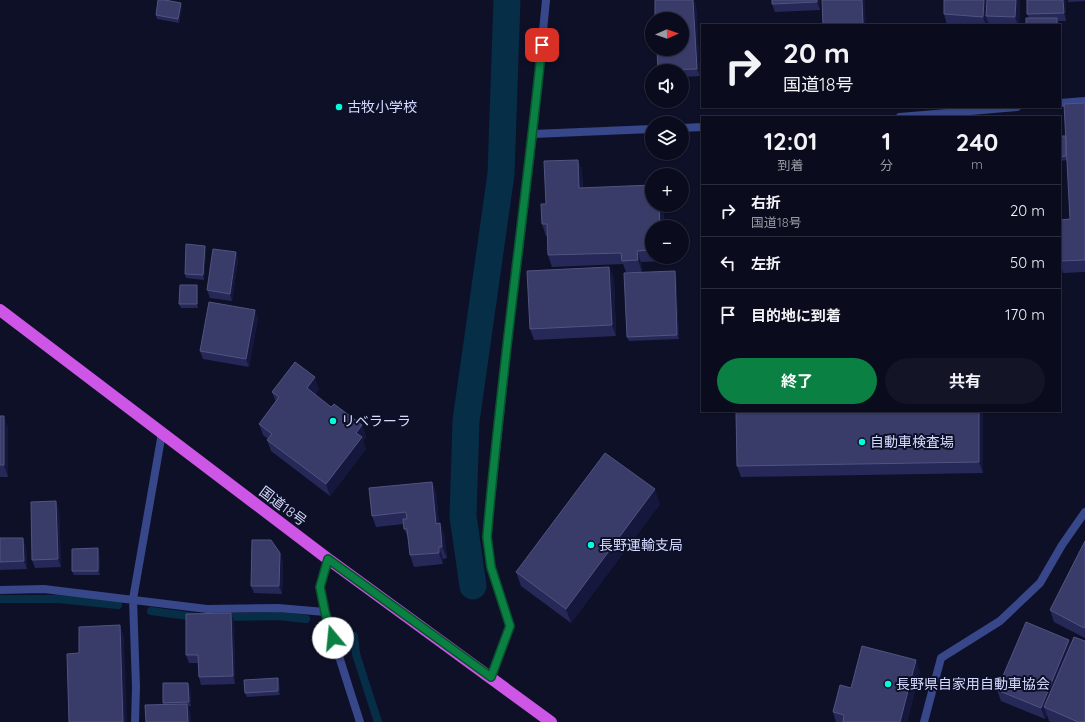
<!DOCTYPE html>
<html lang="ja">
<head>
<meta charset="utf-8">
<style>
  body { margin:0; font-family:Quicksand,"Noto Sans JP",sans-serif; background:#131527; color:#f1f3f6; height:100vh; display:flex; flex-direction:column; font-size:15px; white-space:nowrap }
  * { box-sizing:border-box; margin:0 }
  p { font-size:13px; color:#999ba4 }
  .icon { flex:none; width:22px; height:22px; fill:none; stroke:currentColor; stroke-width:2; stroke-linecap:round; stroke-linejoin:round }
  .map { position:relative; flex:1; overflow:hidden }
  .drawer { position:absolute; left:701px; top:116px; width:360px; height:296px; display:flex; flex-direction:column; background:#0a0c1e; border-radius:0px; box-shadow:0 1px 3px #0004,0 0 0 1px #2a2c3c }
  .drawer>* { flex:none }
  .top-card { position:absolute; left:701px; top:24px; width:360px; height:84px; border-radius:0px; box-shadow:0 1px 3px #0004,0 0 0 1px #2a2c3c; background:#0a0c1e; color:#f1f3f6; overflow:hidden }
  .needle { width:26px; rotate:88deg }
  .fabs { position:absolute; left:645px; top:12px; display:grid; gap:8px }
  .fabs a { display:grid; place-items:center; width:44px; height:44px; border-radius:50%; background:#0a0c1e; box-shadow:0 1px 3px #0004,0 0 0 1px #2a2c3c; font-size:20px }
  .pin { position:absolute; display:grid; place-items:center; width:34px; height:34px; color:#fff; margin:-17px; border-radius:8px; box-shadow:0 2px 6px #0006 }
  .me { position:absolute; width:44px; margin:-22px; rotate:343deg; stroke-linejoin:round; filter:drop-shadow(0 0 3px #0008) }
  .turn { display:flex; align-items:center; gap:14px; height:84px; padding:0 16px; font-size:18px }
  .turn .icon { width:52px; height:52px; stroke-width:2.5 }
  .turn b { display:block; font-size:28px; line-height:34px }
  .eta { display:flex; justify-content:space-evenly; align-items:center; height:68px; text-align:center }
  .eta b { font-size:24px; font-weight:700; line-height:28px }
  .primary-button { display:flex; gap:8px; margin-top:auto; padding:8px 16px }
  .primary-button a { flex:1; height:46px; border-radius:24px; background:#0b8043; color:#fff; font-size:16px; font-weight:700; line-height:46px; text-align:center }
  .primary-button a+a { background:#131527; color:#f1f3f6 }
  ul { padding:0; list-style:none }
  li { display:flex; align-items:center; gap:12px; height:52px; padding:0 16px; border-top:1px solid #2a2c3c }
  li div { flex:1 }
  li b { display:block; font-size:15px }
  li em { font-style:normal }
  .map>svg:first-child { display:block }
</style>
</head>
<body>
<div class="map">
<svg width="1085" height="722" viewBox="0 0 1085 722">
  <rect width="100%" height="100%" fill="#0e1028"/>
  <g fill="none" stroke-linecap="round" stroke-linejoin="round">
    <path stroke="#072e47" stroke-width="8" d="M0,599h58l60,6
      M151,611l45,6
      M223,617l56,-1 27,3
      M354,636l2,18 22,68"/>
    <path stroke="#072e47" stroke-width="27" d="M473,586l-10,-70 3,-95 35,-247 6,-174"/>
    <path stroke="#374789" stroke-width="8" d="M533,134l13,-134
      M328,559l-8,28 5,25 25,79 10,31
      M0,590l44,-1 163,20 71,-1 47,4
      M135,722l1,-35 -3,-88 29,-166
      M924,722l17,-64 59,-37 40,-38 22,-38 23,-33"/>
    <path stroke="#374789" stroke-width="8" d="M1060,103l25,-2
      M900,117l117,-10
      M682,128l20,-1
      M491,677l19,-51 -19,-59 -4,-30 22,-206 24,-197 119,-5"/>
    <path stroke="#cd56e6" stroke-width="12" d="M0,310l328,249 223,163"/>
  </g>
  <path fill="#262857" d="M772,0h48v10l-45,2 -3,-8z
    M1020,0l-1,25h-30l-2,-5v5h-40l-3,-11z
    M1027,0h39v21h-8l1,4h-2l-28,-7 -2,-4z
    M1068,0h17v1l-17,1z
    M696,5l4,71 -18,1v-6h-24v-1z
    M182,7l-3,16 -22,-4 -1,-4z
    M1085,103v169l-22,1 -3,-9v-44l10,-1 -3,-59 -7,1v-25h6z
    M578,160l4,11 1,17 69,17h11l1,22h-12v30h13v4l-24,1 1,10h-16l-3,-8 -71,3 -4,-12 -1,-19h-1l-4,-12 4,-20z
    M205,246l1,4 -2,30 -18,-2 -1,-4z
    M236,252l2,8 -6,41 -22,-3 -3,-8z
    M609,267l5,11 2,58 -82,4 -4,-11z
    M676,275l3,64 -50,2 -2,-4z
    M197,285l1,4v19h-17l-2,-4z
    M258,318l-9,49 -46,-8 -3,-8z
    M319,389l-4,6 16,12 31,18 4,12 -3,4 3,8 -36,47 -59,-45 -4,-11 1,-1 -5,-4 -4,-11 17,-22 -4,-10z
    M983,411v62l-242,4 -4,-11z
    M0,416l8,11v50h-8z
    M432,482l4,11 3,30h1l4,12 3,23 -4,1v5l-29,3 -4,-12 -1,-15 -5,-11v-5l-28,3 -4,-11z
    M660,504l-89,119 -50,-37 -5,-14z
    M59,509l2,58 -26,1 -3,-8z
    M0,538l26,8 1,23 -27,1z
    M1085,541v97l-31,-16 -4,-12z
    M99,552l1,23h-26l-2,-4z
    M283,561l-1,33 -28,-1 -3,-7z
    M231,613l3,8 1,63 -34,1 -2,-8 -1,-14h-9l-3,-8z
    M920,671l-13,51h-71l-3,-10 18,-24z
    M278,678l1,4 1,13 -33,2 -2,-4z
    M190,687l1,19h-3l2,6 1,10h-45l17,-18v-1z
    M997,690l88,32h-34l-2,-1 -2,-6 -2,4 -44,-18z"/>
  <path fill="#15173c" d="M693,0h1l2,5 4,71 -3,-7z
    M817,0h3v10l-3,-8z
    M862,0h3l1,25h-3z
    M984,0h4l-2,16 1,4v5h-1l-3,-8z
    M1016,0h4l-1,25h-1l-3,-8z
    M1063,0h3v21l-2,-8z
    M181,3l1,4 -3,16 -1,-4z
    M1057,18l2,7h-2z
    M578,160l4,11 1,28 -4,-11z
    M659,205h4l1,22h-4z
    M205,246l1,4 -2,30 -1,-5z
    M637,251l4,11 1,10 -4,-12z
    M236,252l2,8 -6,41 -2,-7z
    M609,267l5,11 2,58 -4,-11z
    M675,271l1,4 3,64 -2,-4z
    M197,285l1,4v19l-1,-4z
    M255,310l3,8 -9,49 -3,-8z
    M315,377l4,12 -8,11 -4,-12z
    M979,411h4v62l-4,-11z
    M4,416l4,11v50l-4,-12z
    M362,425l4,12 -3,4 3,8 -36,47 -4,-12 30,-51z
    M432,482l4,11 4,42 -4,-11z
    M655,489l5,15 -89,119 -5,-14z
    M56,501l3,8 2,58 -3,-8z
    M440,523l4,12 3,23 -5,-11z
    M23,538l3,8 1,23 -3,-8z
    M439,547l4,12v5l-4,-11z
    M98,548l1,4 1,23 -2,-4z
    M280,553l3,8 -1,33 -3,-8z
    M231,613l3,8 1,63 -2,-8z
    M120,625l4,12 3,85h-4z
    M1069,640l4,11 -29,56 3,8 -2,4 -4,-11z
    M916,660l4,11 -13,51h-7z
    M278,678l1,4 1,13 -2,-4z
    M188,683l2,4 1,19 -2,-4z
    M187,704l3,8 1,10h-3z"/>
  <path fill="#393b69" stroke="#515480" d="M158,0h7l16,3 -3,16 -22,-4z
    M655,0h38l4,69 -39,1 -1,-21h25v-30h-27z
    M772,0h45v2l-45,2z
    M822,0h40l1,25h-40z
    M944,0h40l-1,17 -39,-3z
    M987,0h29l-1,17 -29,-1z
    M1027,0h36l1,13 -37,1z
    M1026,18h31v7h-31z
    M1085,103v157l-25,1v-41l10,-1 -6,-115z
    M1060,136h6v20l-6,1z
    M578,160l1,28 73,-3v20h7l1,22h-8v23l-15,1 1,9 -16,1 -1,-8 -73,2 -1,-31h-5l-1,-20h5l-2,-43z
    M186,244l19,2 -2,29 -18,-1z
    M213,249l23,3 -6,42 -23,-4z
    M609,267l3,58 -82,4 -3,-58z
    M675,271l2,64 -50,2 -3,-64z
    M180,285h17v19h-18z
    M209,302l46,8 -9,49 -46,-8z
    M295,362l20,15 -8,11 24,19 3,-3 28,21 -6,8 6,4 -36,47 -59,-44 5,-6 -13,-10 20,-27 -7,-5z
    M736,411h243v51l-242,4z
    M0,416h4v49h-4z
    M605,453l50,36 -89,120 -50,-37z
    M432,482l4,42 4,-1 2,24h-3v6l-29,2 -3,-26h-3l-1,-10h4l-1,-7 -34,4 -3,-28z
    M56,501l2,58 -26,1 -1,-58z
    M0,538h23l1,23 -24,1z
    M252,540h19l9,13 -1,33h-28z
    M1085,541v84l-1,3 -34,-18z
    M98,548v23h-26v-22z
    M231,613l2,63 -34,1 -1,-22h-12v-41z
    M1026,622l43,18 -28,68 -44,-18z
    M120,625l3,97h-54l-2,-68 12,-1v-26z
    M1074,637l11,4v81h-7l-34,-15z
    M862,646l54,14 -16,62h-57l1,-7 -11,-3 7,-27 11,3z
    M278,678v13l-33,2 -1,-13z
    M163,683h25l1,19 -26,1z
    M187,704l1,18h-42l-1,-17z"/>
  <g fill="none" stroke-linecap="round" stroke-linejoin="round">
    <g stroke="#07532c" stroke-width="10">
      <path id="route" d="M333,638l-8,-26 -5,-25 8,-28 163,118 19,-51 -19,-59 -4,-30c14,-164 38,-328 55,-492"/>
    </g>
    <use href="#route" stroke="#0b8043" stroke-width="7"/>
  </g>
  <g fill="#01ffdc" stroke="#0e1028" stroke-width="1.5">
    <circle cx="339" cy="107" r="4"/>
    <circle cx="333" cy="421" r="4"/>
    <circle cx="862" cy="442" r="4"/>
    <circle cx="591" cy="545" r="4"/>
    <circle cx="888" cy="684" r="4"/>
  </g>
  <g text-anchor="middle" stroke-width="4" stroke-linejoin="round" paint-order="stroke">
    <g font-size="14" fill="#d5daff" stroke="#0e1028" text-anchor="start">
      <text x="347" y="112">古牧小学校</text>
      <text x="341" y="426">リベラーラ</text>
      <text x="870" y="447">自動車検査場</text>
      <text x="599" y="550">長野運輸支局</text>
      <text x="896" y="689">長野県自家用自動車協会</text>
    </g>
    <g font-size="14" fill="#d5daff" stroke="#0e1028">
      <text transform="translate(283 506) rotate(37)" y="5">国道18号</text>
    </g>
  </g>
</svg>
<div class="fabs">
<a><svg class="needle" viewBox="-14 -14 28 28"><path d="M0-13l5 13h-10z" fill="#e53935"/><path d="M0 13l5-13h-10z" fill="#999ba4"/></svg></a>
<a><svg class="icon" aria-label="sound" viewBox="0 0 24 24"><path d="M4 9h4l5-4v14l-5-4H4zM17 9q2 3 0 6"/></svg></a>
<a><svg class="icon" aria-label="layers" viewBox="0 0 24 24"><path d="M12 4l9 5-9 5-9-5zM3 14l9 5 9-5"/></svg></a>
<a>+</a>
<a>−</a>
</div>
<div class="pin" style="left:542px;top:45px;background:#d93025"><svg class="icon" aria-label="arrive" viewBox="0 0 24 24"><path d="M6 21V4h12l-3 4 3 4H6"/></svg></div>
<svg class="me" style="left:333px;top:638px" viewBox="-20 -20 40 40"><circle r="19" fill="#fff"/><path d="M0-13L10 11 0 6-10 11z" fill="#0b8043"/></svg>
<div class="top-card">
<div class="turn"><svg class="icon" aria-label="right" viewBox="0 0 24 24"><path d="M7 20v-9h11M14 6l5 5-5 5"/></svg><div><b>20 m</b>国道18号</div></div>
</div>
<section class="drawer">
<div class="eta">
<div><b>12:01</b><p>到着</p></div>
<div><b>1</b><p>分</p></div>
<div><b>240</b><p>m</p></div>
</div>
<ul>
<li><svg class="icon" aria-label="right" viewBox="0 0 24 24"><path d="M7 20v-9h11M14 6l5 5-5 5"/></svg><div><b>右折</b><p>国道18号</p></div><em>20 m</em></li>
<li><svg class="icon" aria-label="left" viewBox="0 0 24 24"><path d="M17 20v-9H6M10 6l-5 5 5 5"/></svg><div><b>左折</b></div><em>50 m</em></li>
<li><svg class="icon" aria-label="arrive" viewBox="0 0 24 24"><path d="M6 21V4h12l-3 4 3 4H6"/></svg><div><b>目的地に到着</b></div><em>170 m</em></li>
</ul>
<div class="primary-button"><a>終了</a><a>共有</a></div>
</section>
</div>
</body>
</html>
